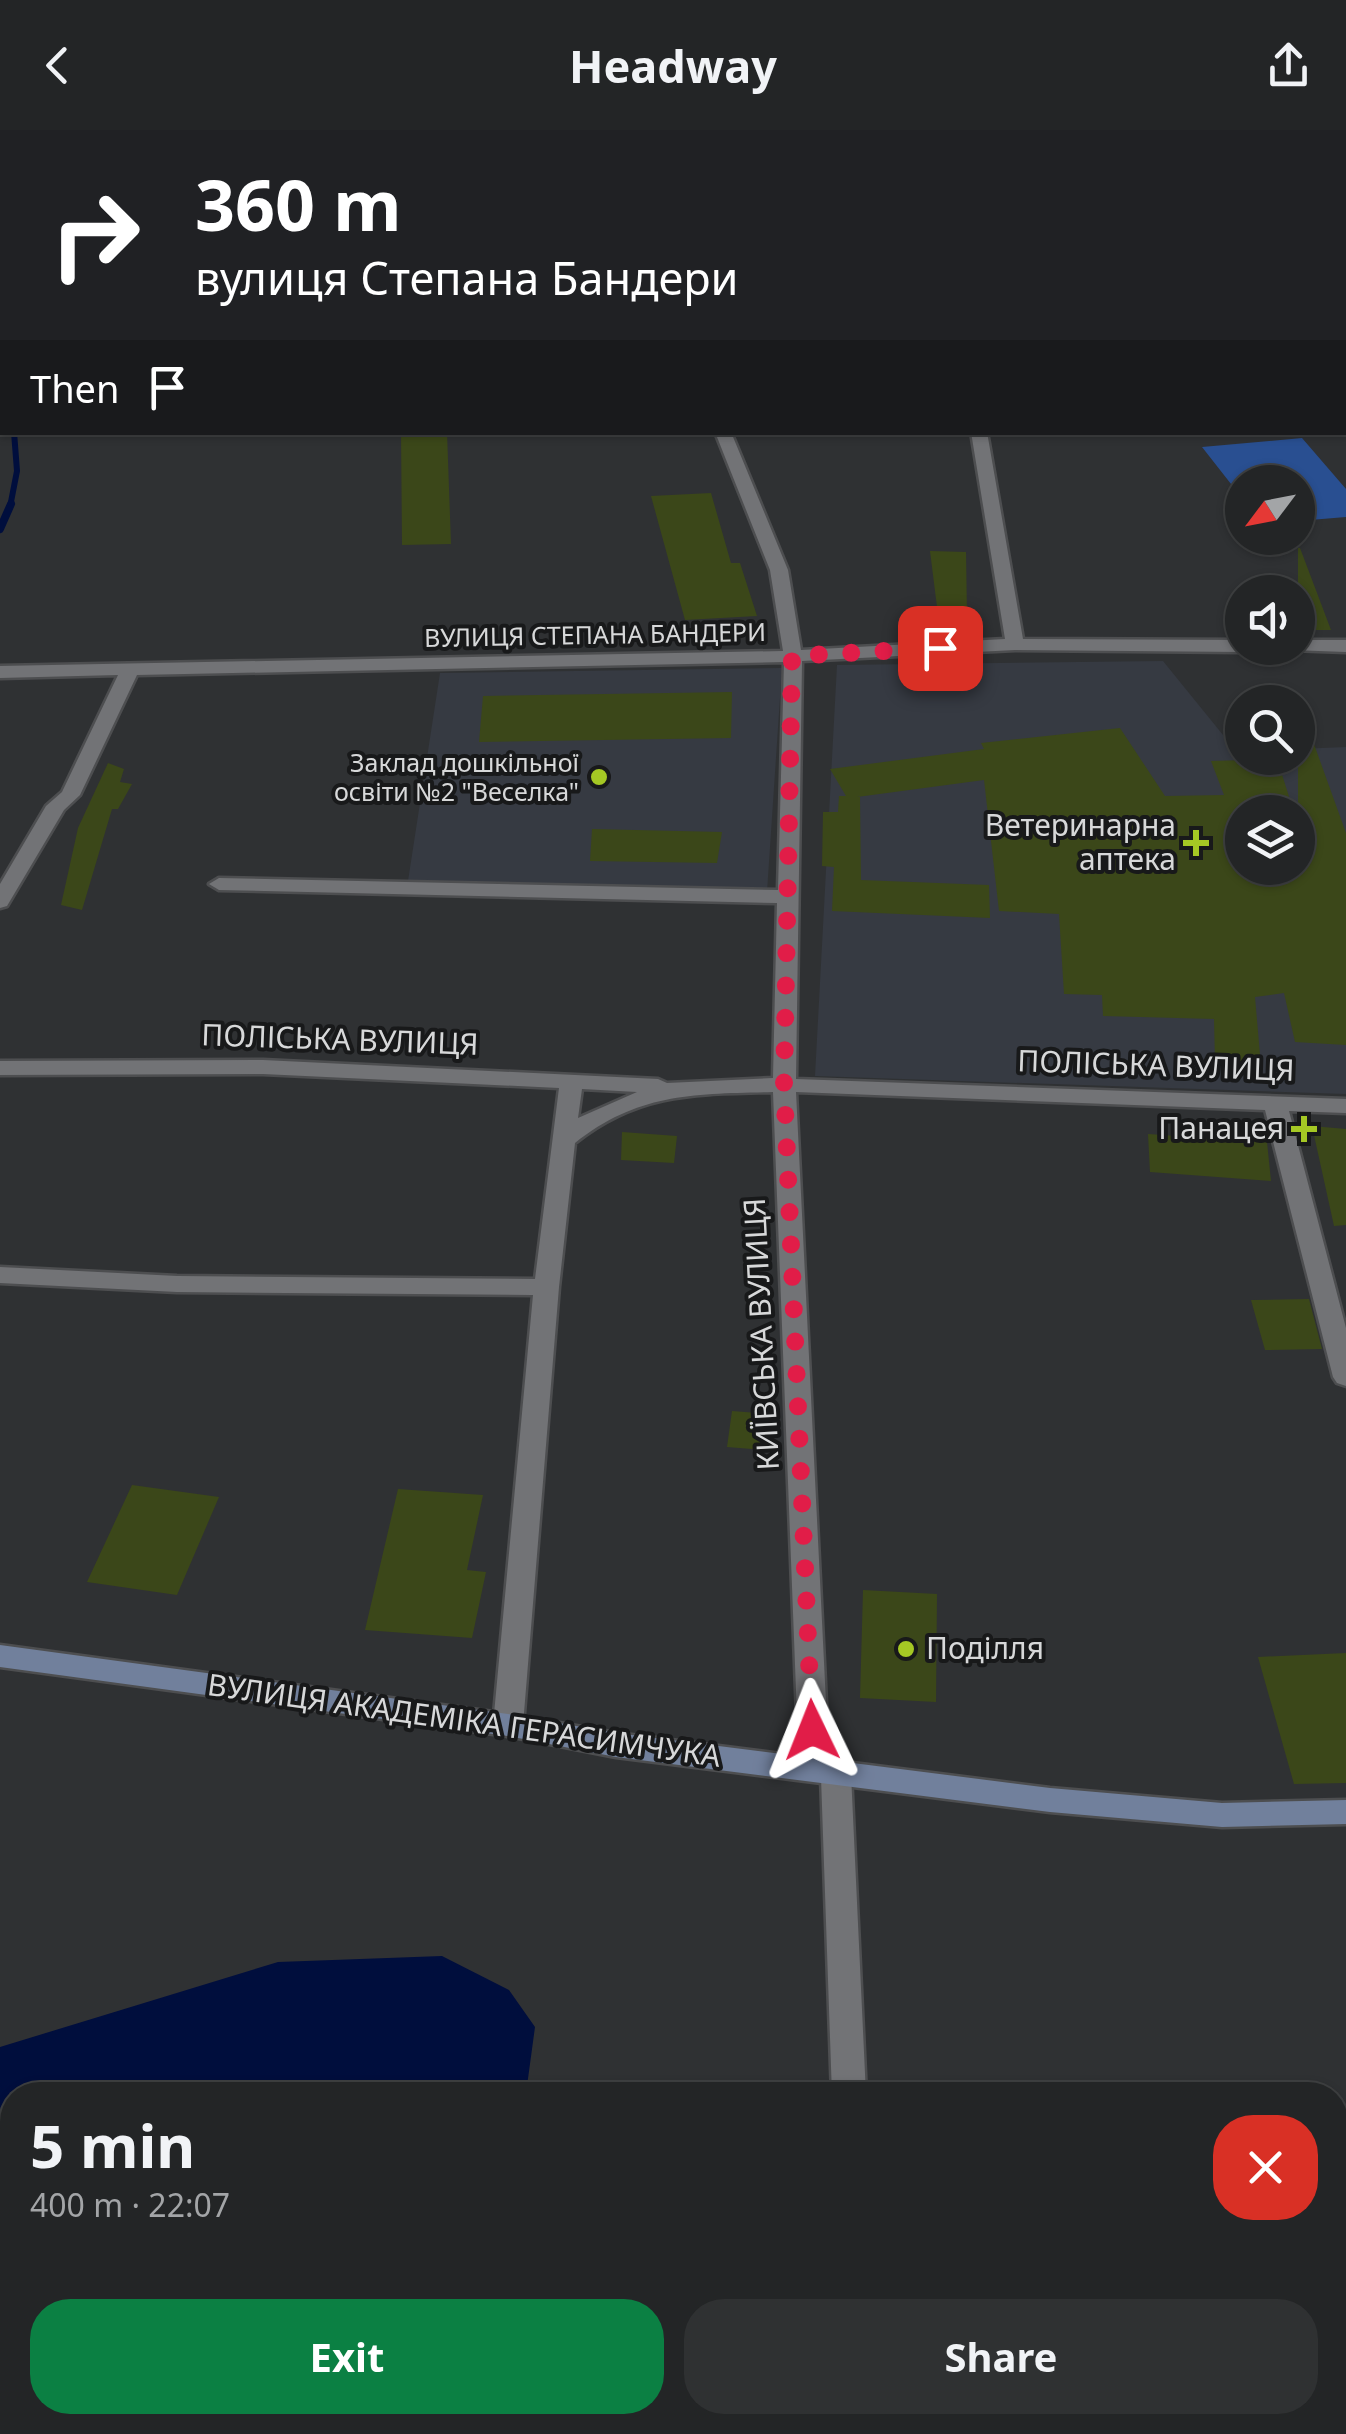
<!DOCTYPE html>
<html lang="en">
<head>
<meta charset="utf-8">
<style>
  body { margin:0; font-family:"Noto Sans",sans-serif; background:#2f3132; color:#f1f3f6; height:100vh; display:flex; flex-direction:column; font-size:38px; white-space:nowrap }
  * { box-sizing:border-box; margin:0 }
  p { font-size:32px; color:#a3a5a7 }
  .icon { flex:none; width:55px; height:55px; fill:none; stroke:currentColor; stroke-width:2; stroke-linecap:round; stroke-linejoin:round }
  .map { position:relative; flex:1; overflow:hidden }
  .details { position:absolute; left:0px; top:1952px; width:1348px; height:352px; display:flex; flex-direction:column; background:#232526; border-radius:40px 40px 0 0; box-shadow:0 2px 8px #0004,0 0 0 2px #404243 }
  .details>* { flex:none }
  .hud { position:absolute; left:0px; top:0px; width:1348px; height:305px; box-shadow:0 2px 8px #0004,0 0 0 2px #404243; background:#202124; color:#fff; overflow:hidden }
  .needle { width:65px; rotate:238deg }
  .controls { position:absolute; left:1225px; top:335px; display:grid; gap:20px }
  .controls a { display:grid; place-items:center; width:90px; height:90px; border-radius:50%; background:#232526; box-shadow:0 2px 8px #0004,0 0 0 2px #404243; font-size:50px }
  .pin { position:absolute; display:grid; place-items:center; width:85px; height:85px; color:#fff; margin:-42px; border-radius:20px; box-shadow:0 5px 15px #0006 }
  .me { position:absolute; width:110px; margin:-55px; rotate:358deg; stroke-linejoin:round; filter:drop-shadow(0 0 8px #0008) }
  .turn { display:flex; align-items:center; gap:35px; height:210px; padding:0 30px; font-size:45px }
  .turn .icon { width:130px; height:130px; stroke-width:2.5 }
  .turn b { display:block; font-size:70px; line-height:85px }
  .then { display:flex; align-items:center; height:95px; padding:0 30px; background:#0003; gap:20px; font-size:38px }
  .round { display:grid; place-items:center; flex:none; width:105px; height:105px; border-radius:40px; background:#2f3132 }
  .head { display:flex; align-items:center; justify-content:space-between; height:170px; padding:0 30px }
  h1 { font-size:60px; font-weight:700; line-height:75px }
  .action { display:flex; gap:20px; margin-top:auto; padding:20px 30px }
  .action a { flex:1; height:115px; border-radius:40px; background:#0b8043; color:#fff; font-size:40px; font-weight:700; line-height:115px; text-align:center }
  .action a+a { background:#2f3132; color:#f1f3f6 }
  header { display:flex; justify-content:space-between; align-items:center; height:130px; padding:0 30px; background:#232526; font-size:45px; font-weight:700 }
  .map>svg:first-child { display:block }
</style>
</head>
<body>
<header><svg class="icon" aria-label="back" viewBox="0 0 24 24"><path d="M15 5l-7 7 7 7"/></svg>Headway<svg class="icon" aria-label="share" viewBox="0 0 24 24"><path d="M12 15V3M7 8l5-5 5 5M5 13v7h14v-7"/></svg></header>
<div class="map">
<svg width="1346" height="2304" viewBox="0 0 1346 2304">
  <rect width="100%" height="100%" fill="#2f3133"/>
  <path fill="#363a42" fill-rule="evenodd" d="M1163,531l73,90h6v7h56v-9l48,-2v347l-531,-18 22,-411zM1242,682h56v56h-56z
    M782,538l-15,224 -359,-11 32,-208z"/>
  <path fill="#294f91" d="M1302,308l44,51v28l-48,4v-39h-56v16l-40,-51z"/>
  <path fill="#000e3d" d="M442,1826l67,34 26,37 -8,59 -4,9h-511v148l-12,7v-203l278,-85z"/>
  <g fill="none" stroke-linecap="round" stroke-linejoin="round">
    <path stroke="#000e3d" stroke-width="6" d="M0,224l2,14
      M10,377l7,-36 -3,-39"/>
    <path stroke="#000e3d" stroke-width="8" d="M0,399l11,-25"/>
  </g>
  <path fill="#3b4719" d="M401,302h46l4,112 -49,1z
    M711,363l20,70h9l17,53 -72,4 -34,-124z
    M1298,418h2l31,82h-33z
    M930,421l36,1 1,64 -29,-1z
    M732,562l-1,46 -252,4 4,-46z
    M1298,578h3l45,125v212l-51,-3 -11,-49 -29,4 6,69 -46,-4 -1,-43 -111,-3 -1,-21 -38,-1 -5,-80 -60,-3 -15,-131 -127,17h3l1,83 128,5 1,33 -158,-7 2,-44 -12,-1 1,-54h15l1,-16h7l-16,-27 154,-20 -3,-6 139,-15 45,68 59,-1 -13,-34 66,-2 17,53h-52v56h56z
    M108,633l16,6 -4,13 12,2 -14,25h-6l-30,101 -21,-5 17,-77z
    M592,699l130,3 -5,31 -127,-2z
    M1312,996l34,3v96l-12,1z
    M622,1002l55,4 -3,27 -53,-3z
    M1148,1004l119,8 4,39 -121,-9z
    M1309,1169l13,50 -57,1 -14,-50z
    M732,1281l40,3 -8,36 -37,-3z
    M132,1355l87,12 -42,98 -90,-13z
    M398,1359l85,6 -16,75 19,2 -14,66 -107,-8z
    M863,1460l74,4 -1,108 -76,-4z
    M1346,1523v130l-52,1 -36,-127z"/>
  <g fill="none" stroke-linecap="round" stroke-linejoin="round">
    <g stroke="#4d4e50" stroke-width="5">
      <path id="minor" d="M572,0h14l1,2h-13z
        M919,0h14l1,2h-13z
        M2,11v9l-2,1v-9z
        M715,302h16l57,138 13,80 204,-11 -34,-207h16l36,207 219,1v8h8l-8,4 -227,-2 -213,11 -6,418 550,20v14l-57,-2 57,217v58l-9,-3 -4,-6 -68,-267 -469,-18 33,672 18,2 4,8 15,321h-34l-11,-318 -18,-1 -4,-8 -26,-676c-77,2 -134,0 -198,51l-16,144 -36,438 -5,8 -10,3 -10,-3 -5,-8 40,-430 -356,-3 -177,-9v-16l177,9 358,3 24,-191 -296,-14 -263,1v-14l263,-1 395,19 9,4 106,-5 4,-175 -558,-13 -10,-6 10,-6 559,12 6,-228 -647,13 -57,120 -16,15 -57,96 -7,2v-24l46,-78 16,-14 56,-117 -118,3v-12l783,-15 -13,-81zM582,959l55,3 -59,26z
        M1298,510h48v12l-55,-2 7,-2z
        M12,2164v33l-12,3v-34z
        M615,2292h47l-5,12h-47z
        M867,2292h37l5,12h-37z"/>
    </g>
    <g stroke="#4d4e50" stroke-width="5">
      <path id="secondary" d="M0,1515l508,69 108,19 434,55 172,15 124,-3v24l-124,3 -172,-15 -434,-55 -108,-21 -508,-69z"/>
    </g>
    <use href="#minor" fill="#727376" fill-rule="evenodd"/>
    <use href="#secondary" fill="#71809c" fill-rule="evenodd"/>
  </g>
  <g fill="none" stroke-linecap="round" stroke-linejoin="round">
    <path stroke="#e11d48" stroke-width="18" stroke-dasharray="0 32.4" d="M812,1600l-28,-646 8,-428 148,-8"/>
  </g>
  <g fill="#a5c824" stroke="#18191a" stroke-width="4">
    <circle cx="599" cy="647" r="10"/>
    <path d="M1191 698h10v10h10v10h-10v10h-10v-10h-10v-10h10z"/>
    <path d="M1299 984h10v10h10v10h-10v10h-10v-10h-10v-10h10z"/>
    <circle cx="906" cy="1519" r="10"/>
  </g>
  <g text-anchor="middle" stroke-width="8" stroke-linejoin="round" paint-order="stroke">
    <g font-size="25" fill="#d7d8d9" stroke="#18191a">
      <text transform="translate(595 505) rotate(-1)" y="9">ВУЛИЦЯ СТЕПАНА БАНДЕРИ</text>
    </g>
    <g font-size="25" fill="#d7d8d9" stroke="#18191a" text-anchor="end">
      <text x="579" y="642">Заклад дошкільної<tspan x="579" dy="29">освіти №2 "Веселка"</tspan></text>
    </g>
    <g font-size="30" fill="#d7d8d9" stroke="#18191a" text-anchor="end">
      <text x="1176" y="706">Ветеринарна<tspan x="1176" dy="34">аптека</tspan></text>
      <text x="1284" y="1009">Панацея</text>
      <text x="926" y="1529" text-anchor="start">Поділля</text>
    </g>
    <g font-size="30" fill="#d7d8d9" stroke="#18191a">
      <text transform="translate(340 910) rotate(2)" y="10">ПОЛІСЬКА ВУЛИЦЯ</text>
      <text transform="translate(1156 936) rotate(2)" y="10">ПОЛІСЬКА ВУЛИЦЯ</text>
      <text transform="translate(762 1204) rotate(-93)" y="10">КИЇВСЬКА ВУЛИЦЯ</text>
      <text transform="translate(464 1591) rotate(8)" y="10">ВУЛИЦЯ АКАДЕМІКА ГЕРАСИМЧУКА</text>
    </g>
  </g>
</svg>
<div class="controls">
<a><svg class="needle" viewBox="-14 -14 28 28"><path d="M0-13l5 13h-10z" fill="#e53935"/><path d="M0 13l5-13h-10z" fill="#a3a5a7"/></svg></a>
<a><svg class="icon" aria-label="sound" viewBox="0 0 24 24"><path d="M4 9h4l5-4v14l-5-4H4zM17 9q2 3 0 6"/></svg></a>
<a><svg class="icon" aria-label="search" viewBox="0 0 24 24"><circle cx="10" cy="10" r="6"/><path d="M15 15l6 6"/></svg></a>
<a><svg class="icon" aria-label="layers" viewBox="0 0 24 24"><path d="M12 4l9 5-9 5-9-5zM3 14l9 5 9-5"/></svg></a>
</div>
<div class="pin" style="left:940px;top:518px;background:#d93025"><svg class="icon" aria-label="arrive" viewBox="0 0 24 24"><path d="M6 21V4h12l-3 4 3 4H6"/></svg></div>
<svg class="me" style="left:812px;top:1600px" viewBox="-20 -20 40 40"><path d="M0-17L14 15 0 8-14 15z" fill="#e11d48" stroke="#fff" stroke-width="4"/></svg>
<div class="hud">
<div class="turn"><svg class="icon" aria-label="right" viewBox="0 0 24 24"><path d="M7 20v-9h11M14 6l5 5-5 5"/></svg><div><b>360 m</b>вулиця Степана Бандери</div></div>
<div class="then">Then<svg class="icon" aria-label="arrive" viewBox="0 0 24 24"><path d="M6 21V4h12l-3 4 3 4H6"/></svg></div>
</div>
<section class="details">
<div class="head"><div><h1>5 min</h1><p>400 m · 22:07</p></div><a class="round" style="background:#d93025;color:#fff"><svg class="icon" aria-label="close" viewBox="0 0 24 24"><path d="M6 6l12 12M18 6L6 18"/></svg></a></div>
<div class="action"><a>Exit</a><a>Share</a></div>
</section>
</div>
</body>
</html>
